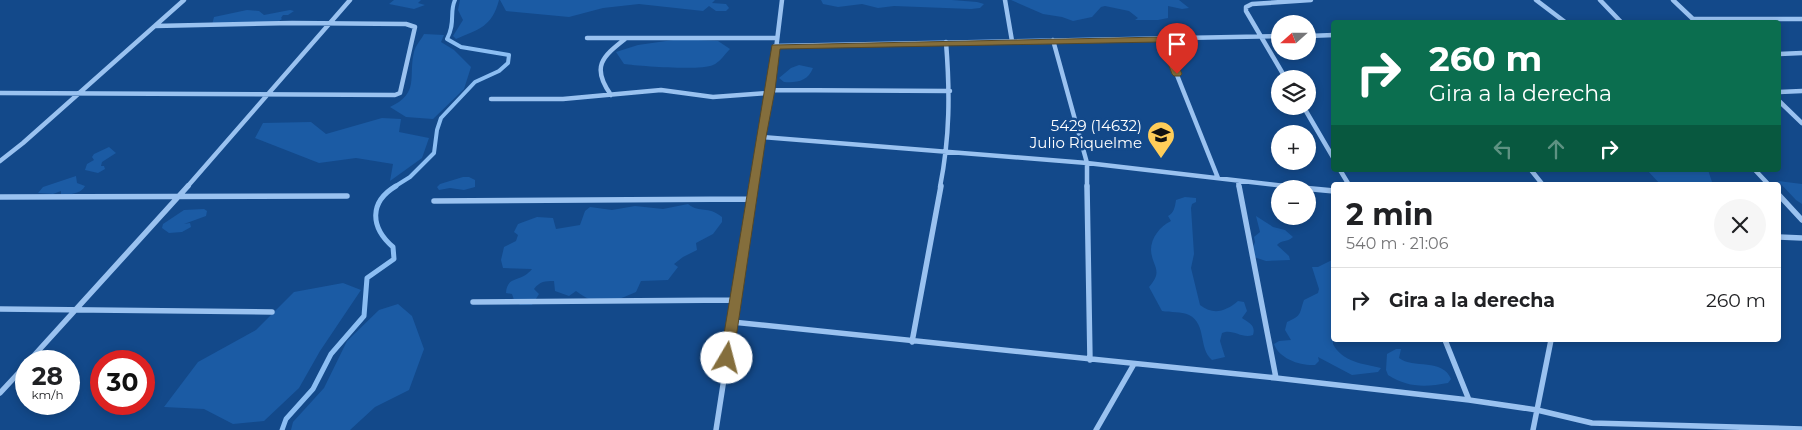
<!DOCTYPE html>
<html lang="es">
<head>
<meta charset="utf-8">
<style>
  body { margin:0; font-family:Montserrat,sans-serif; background:#f6f6f6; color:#202124; height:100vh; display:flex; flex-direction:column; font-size:19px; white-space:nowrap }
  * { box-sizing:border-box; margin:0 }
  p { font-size:16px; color:#757577 }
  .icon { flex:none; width:28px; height:28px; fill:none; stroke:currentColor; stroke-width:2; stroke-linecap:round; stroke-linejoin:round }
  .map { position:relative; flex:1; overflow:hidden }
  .details { position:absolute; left:1331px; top:182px; width:450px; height:160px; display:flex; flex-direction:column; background:#fff; border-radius:5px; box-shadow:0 2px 8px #0003 }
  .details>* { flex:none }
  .guide { position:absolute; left:1331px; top:20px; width:450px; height:152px; border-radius:5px; box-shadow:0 2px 8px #0003; background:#0b6e4f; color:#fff; overflow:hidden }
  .needle { width:32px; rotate:249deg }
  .tools { position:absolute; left:1271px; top:15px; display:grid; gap:10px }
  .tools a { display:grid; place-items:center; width:45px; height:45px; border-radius:50%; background:#fff; box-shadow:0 2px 8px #0003; font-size:25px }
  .speed { position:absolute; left:15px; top:350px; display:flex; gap:10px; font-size:25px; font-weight:700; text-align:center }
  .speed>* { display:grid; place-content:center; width:65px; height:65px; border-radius:50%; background:#fff; box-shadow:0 2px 8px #0003; line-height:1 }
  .speed small { font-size:12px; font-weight:400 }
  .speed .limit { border:8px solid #d22; background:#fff; color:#111 }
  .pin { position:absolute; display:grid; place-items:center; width:42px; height:42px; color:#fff; margin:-51px -21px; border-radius:50% 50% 50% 0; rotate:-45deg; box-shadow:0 0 5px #0007 }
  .pin .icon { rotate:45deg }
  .me { position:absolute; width:55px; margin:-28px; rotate:8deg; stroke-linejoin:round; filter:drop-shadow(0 0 4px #0008) }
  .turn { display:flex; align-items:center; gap:18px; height:105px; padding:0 15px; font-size:22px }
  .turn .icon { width:65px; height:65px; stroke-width:2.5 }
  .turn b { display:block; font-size:35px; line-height:42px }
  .lanes { display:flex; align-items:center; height:48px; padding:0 15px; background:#0003; justify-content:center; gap:25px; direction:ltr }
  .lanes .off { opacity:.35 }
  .round { display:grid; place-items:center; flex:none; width:52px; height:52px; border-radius:26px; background:#f6f6f6 }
  .overview { display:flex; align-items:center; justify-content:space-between; height:85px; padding:0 15px }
  h1 { font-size:30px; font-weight:700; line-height:38px }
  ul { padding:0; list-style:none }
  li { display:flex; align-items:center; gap:15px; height:65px; padding:0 15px; border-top:1px solid #e0e0e0 }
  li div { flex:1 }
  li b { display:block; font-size:19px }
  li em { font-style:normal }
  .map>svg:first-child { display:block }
</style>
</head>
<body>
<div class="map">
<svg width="1802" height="430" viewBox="0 0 1802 430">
  <rect width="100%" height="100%" fill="#13498a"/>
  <path fill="#1b5ba4" d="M394,0h27l-3,3 7,2 -11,4 -25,-5z
    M460,0h39c-7,27 -20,29 -43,39l-3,-3 10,-16 -5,-10z
    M500,0h215l-3,3 14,1 3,4 -3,3h-10l-7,-5 -6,5 -64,-7 -36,4 -34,9 -63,-6z
    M821,0h131l25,2 7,2 -4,4 -9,1 -77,-3 -16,2 -16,-4 -24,3 -15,-3z
    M1011,0h168l10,8 -7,1 -14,-3v12l-10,2h-23l3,-2 -9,-7 -24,-5 -4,1 -9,10 -19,4 -11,-4 -19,-3z
    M247,10l12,1 5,4 26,-5 4,1 -6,4h-5l-2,3 1,1 -4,3 -66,3 2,-8z
    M424,34l20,1 -3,7 13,8 17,17 -7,22 -31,30 -27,-2 -16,-10c30,-14 18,-30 24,-55 1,-6 7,-12 10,-18z
    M680,39l38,2 12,8c-5,5 -11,14 -17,16 -12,6 -74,1 -89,-1l-8,-12 22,-7z
    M799,65l14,3c-5,13 -16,15 -29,14l-5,-4 12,-10z
    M382,118l19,1 -2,13 30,6 -7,20 -32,23 3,-17 -37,-6 -37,5 -64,-25 8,-15 48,-1 15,12z
    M109,147l7,6 -14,9 -1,4h3l1,3 -7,4 -13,-3 2,-6 7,-4 -2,-3 2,-3z
    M1647,170h61l4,12 7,3 -59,-1z
    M76,176l1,7 8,3c-4,8 -16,9 -24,8v-3l-8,3 -15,-1 5,-6z
    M463,177h6l6,3v7l-11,3 -14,-2 -11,2 -2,-3 3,-3z
    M1778,181l24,3v20l-6,-4z
    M1185,197l11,1v4l-4,2 -1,4 3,46 -3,14 9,37c14,11 26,6 38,-4l6,1 3,9 -5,7c7,5 14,7 11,17 -12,4 -20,-7 -31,-2l-2,8 5,16 -13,3c-14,-12 -5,-36 -23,-45 -8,-4 -18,-2 -27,-4l-13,-24c15,-17 3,-20 2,-37 0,-12 9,-24 20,-29l-3,-5c6,-3 7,-9 8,-16z
    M688,204c13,10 19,1 34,13v5l-9,12 -17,9 1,7 -14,7 -9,7 4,3 -10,13 -27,1 -5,11c-27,11 -34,18 -60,-1l-7,5 -14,-5 -1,-10c-9,0 -14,0 -20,8l5,5 -7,11h-12l-6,-5 -2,-6 -6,-1c1,-18 15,-10 26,-24l-29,-1 -2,-8 3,-13 12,-6 2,-6 -4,-3 4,-8 19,-7 16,1 3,11 24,-4 5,-14 5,-4 22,3 23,-4 28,3z
    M204,209l3,2 -1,5 -22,8 6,-1 1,4 -9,5 -13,1 -7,-5 1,-4 21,-14z
    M1256,216l17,11 12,3 8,7c-5,5 -12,3 -16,8l12,11 1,4 -24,1 -12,-4 -2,-8 3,-7 -1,-5 6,-5z
    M1334,259l-1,85c9,18 31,20 48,24l-3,4 -26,3 -34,-18 1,4 -4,4c-14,1 -36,-6 -41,-21l5,-3 12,-1 -6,-10 2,-8c16,-7 12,-9 17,-22l14,-7 1,-4 -7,-22h6z
    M343,283l18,7 -41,61 -21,37 -35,33 -31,3 -29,-15 -40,-2 34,-45 58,-32 38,-38z
    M398,304l14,12 12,33 -15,41 -34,17 -25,23h-59l2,-8 31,-34 23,-47 32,-31z
    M1396,349h5l-2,9c14,11 44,0 52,21l-3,4c-22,4 -40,5 -60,-8l-2,-5 1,-16z"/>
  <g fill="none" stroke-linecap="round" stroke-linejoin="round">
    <path stroke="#8cbef3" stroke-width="4" d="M394,187l16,-10 24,-24 3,-23 4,-12 34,-36 24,-11 9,-8 1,-8 -48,-8 -14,-8c9,-17 2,-26 8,-39"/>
    <path stroke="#8cbef3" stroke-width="5" d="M282,430l4,-11 27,-30 18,-35 33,-38 3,-38 27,-19 -1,-12c-23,-20 -24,-45 3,-61"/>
    <path stroke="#9ac2f0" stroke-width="4.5" d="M1005,0l7,41
      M1536,0l29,22
      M1600,0l21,22
      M1673,0l21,20
      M1693,19h109
      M1308,36l26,-1
      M587,38h190
      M1053,40l34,123v24
      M1163,40l55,138
      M775,46l505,-10
      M1779,54l23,-1
      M1286,79l-40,-68v-4l6,-3 59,-4
      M771,90l179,1
      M1779,92l23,-1
      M0,93l395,2 5,-2 15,-66 -9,-3 -114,-1 -137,3
      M611,95c-20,-28 -9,-38 14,-56
      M491,99h72l98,-9 52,7 56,-4
      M1779,101l23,22
      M1303,106l31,53
      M761,137l326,26 206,24
      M0,161l23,-18 161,-143
      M1340,170l9,15
      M1531,170l12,15
      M1755,170l14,15
      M1238,181l1,6
      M187,187l163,-187
      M753,187l18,-97 11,-90
      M940,187c10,-50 10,-95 6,-145"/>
    <path stroke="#9ac2f0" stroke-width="5.5" d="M1087,186l3,174
      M1239,186l37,192
      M1281,186l53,5
      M1779,195l23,25
      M0,197l347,-1
      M434,201l317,-2
      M1779,237l23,1
      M473,302l264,-2
      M0,309l272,3
      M732,322l544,56 193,22 68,10 55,13 210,6
      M1445,340l24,60
      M912,342l29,-156
      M29,361l159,-175
      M0,393l26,-28
      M716,430l38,-244
      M1096,430l38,-66
      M1533,430l18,-90"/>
  </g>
  <path fill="#846e3c" stroke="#564827" d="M1163,37l5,3 14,34 -2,2h-6l-2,-2 -12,-32 -380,7 -5,41 -9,47 -33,221 -2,4h-9l-2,-4 52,-313z"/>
  <defs>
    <g id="school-pin" transform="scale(1.4375)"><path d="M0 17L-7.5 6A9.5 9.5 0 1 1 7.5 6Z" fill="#ffcd59" stroke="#13498a"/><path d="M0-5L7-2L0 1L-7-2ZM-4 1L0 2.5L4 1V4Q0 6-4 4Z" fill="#111"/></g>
  </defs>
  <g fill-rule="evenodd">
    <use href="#school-pin" x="1161" y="135"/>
  </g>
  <g text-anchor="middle" stroke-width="5" stroke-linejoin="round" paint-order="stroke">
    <g font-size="15" fill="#fff" stroke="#13498a" text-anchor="end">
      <text x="1142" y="131">5429 (14632)<tspan x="1142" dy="17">Julio Riquelme</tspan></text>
    </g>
  </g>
</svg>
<div class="tools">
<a><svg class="needle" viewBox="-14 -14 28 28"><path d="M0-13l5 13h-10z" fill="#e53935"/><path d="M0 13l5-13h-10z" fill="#757577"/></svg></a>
<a><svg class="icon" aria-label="layers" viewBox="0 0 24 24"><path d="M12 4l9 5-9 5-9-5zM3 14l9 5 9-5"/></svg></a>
<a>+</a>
<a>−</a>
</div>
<div class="speed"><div>28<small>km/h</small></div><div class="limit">30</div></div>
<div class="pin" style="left:1177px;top:74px;background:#d93025"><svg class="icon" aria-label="arrive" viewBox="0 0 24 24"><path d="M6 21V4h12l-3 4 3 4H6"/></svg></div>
<svg class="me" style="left:727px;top:358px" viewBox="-20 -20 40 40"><circle r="19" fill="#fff"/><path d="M0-13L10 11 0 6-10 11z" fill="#846e3c"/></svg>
<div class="guide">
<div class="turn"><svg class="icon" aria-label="right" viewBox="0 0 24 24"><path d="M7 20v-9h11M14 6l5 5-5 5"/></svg><div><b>260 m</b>Gira a la derecha</div></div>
<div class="lanes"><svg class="icon off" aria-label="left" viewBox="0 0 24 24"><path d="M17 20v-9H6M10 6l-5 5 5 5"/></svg><svg class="icon off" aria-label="ahead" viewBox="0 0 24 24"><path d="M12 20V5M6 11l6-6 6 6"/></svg><svg class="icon" aria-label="right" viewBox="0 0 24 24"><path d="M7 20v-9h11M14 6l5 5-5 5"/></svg></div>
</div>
<section class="details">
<div class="overview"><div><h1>2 min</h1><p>540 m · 21:06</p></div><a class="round"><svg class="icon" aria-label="close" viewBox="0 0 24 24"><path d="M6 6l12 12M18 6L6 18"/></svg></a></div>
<ul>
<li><svg class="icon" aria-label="right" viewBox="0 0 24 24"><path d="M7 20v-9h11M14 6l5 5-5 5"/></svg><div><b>Gira a la derecha</b></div><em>260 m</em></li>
</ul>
</section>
</div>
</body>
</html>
